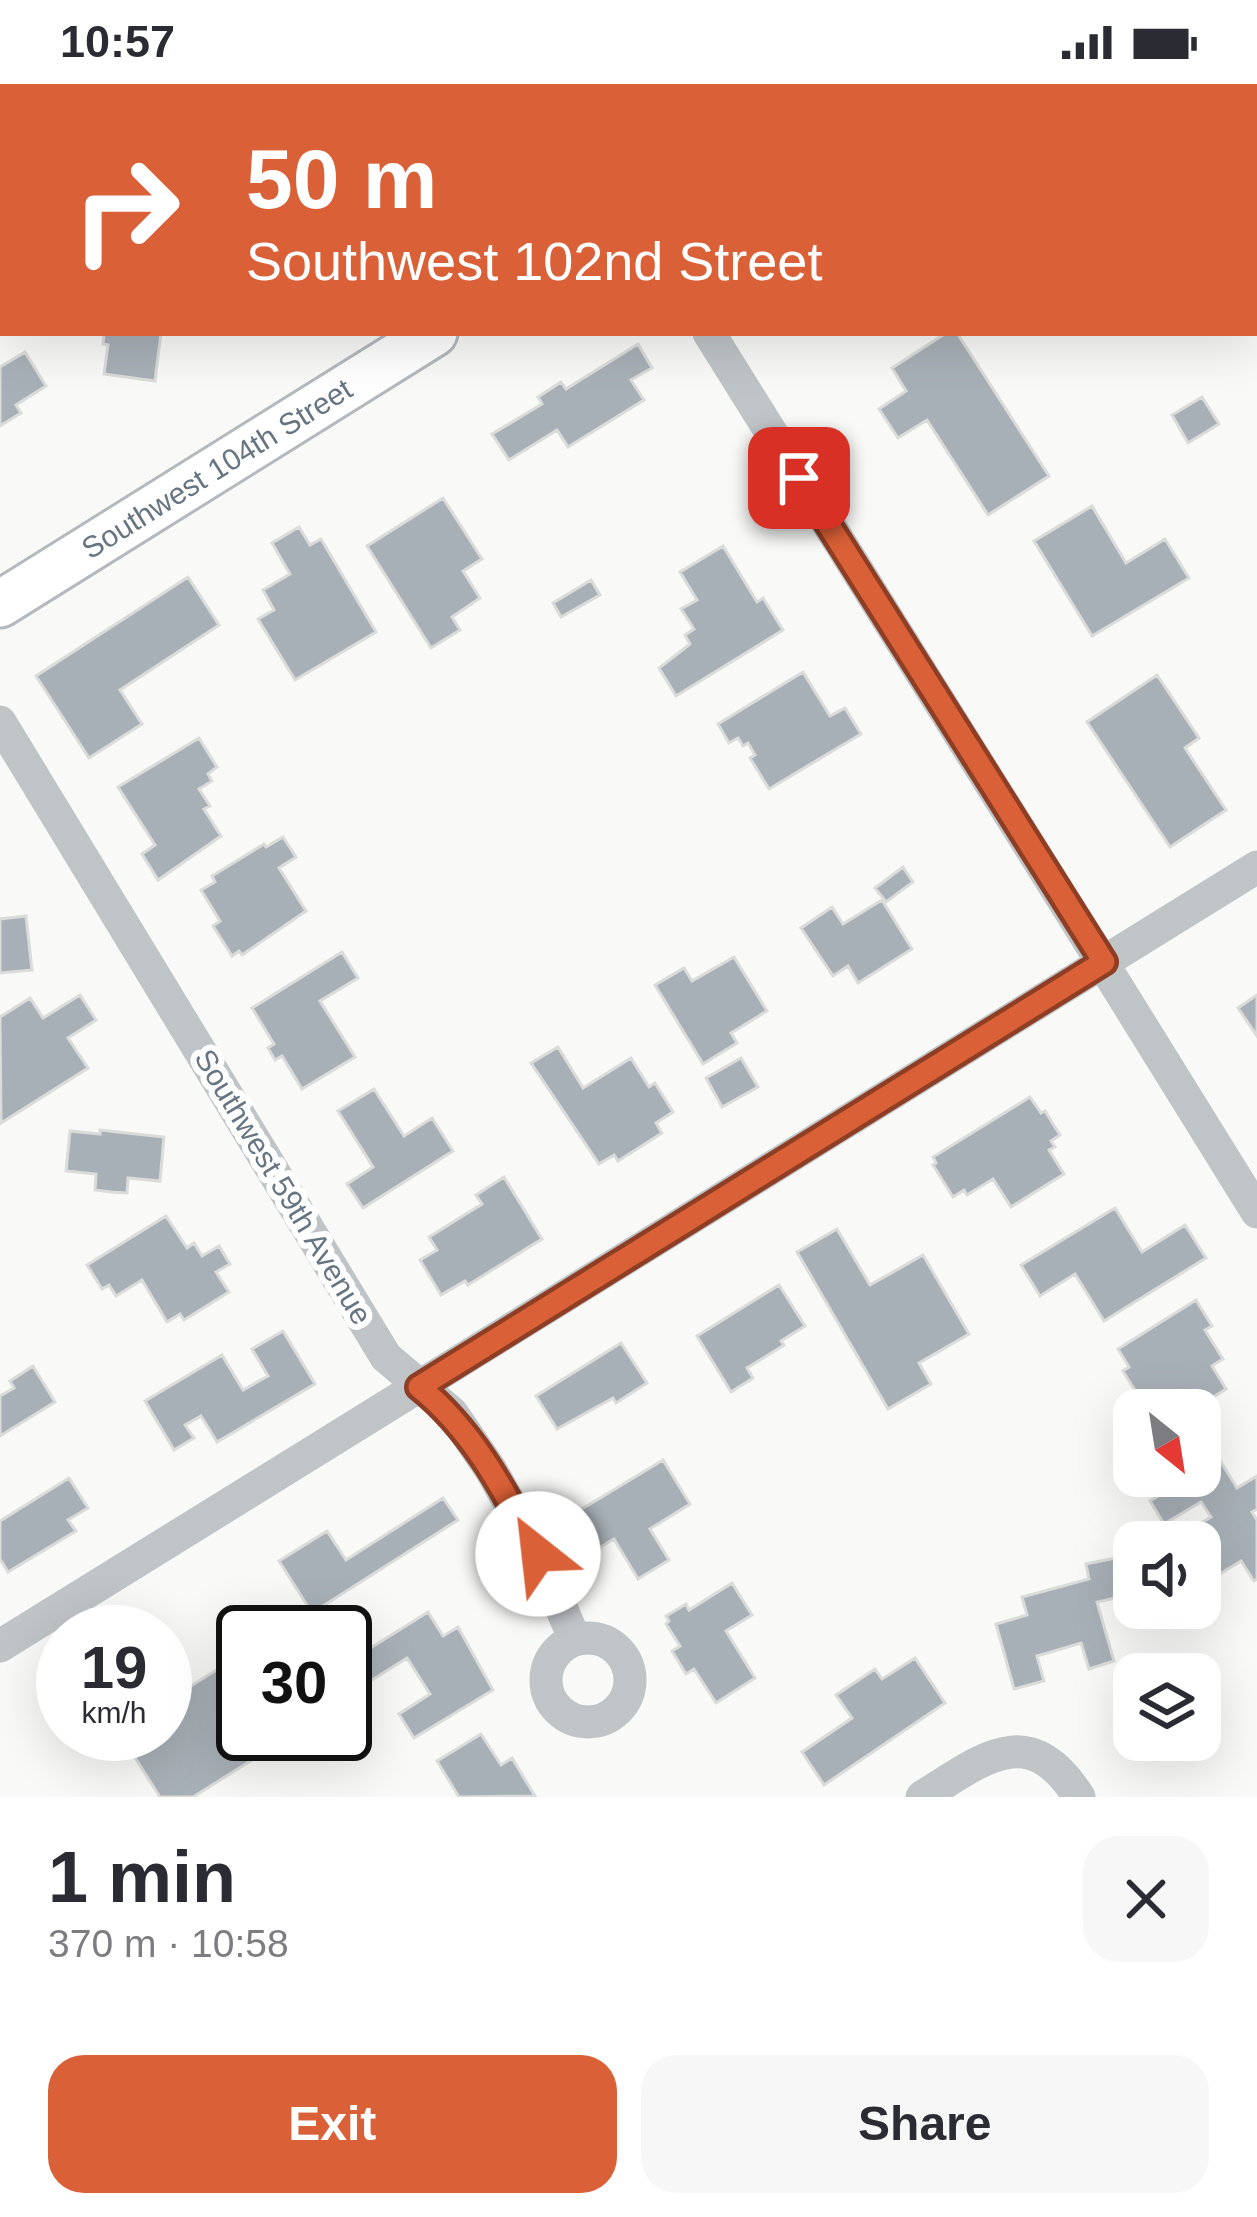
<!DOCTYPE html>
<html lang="en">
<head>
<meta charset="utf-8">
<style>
  body { margin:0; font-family:Helvetica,sans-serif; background:#f7f7f7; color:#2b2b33; height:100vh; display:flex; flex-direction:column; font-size:45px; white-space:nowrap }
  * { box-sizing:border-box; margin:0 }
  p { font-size:39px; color:#7c7c81 }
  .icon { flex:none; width:66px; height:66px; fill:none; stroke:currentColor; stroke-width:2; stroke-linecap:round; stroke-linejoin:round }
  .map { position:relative; height:1713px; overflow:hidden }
  .panel { display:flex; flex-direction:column; background:#fff; flex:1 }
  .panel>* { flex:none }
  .guide { position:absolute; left:0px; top:0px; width:1257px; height:252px; box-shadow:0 12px 48px #0002; background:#da6037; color:#fff; overflow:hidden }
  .needle { width:78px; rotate:150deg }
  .fabs { position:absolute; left:1113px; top:1305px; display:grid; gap:24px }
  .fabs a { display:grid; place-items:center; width:108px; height:108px; border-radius:24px; background:#fff; box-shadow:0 12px 48px #0002; font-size:60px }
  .speed { position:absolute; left:36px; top:1521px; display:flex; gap:24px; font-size:60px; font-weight:700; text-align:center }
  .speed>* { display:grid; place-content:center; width:156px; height:156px; border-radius:50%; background:#fff; box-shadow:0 12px 48px #0002; line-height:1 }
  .speed small { font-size:30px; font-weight:400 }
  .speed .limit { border:6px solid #111; border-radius:18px; background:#fff; color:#111 }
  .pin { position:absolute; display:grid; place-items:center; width:102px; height:102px; color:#fff; margin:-51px; border-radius:24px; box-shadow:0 6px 18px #0006 }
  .me { position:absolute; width:132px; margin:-66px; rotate:331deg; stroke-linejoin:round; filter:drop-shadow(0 0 9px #0008) }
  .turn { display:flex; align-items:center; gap:42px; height:252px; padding:0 48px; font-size:54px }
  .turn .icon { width:156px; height:156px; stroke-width:2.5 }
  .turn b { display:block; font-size:84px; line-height:102px }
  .round { display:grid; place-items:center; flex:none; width:126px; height:126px; border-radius:36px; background:#f7f7f7 }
  .overview { display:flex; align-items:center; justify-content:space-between; height:204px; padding:0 48px }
  h1 { font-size:72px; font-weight:800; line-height:90px }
  .cta { display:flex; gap:24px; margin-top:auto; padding:24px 48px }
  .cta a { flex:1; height:138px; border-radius:36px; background:#da6037; color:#fff; font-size:48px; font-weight:800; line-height:138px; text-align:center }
  .cta a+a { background:#f7f7f7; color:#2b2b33 }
  .status { display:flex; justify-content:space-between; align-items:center; height:84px; padding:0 60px; background:#fff; direction:ltr }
  .status svg { height:33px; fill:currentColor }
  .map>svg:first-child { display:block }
</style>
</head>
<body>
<div class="status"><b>10:57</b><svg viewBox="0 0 49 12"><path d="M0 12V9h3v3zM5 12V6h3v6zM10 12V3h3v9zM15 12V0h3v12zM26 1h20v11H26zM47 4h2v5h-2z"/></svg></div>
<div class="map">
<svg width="1257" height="1713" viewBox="0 0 1257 1713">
  <rect width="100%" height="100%" fill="#f9faf8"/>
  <path fill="#a8b0b7" stroke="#dbdbda" stroke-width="3" d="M374,0h92l-5,3z
    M1108,0h112l2,3h-112z
    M104,249h57l-6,48 -51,-7 4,-29 -5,-1z
    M946,249h11l92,143 -61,39 -61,-95 -29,18 -19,-29 27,-18 -14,-23z
    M638,260l14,24 -21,12 13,20 -76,47 -11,-17 -48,30 -17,-26 50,-30 -4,-7 23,-15 5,7z
    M25,268l21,34 -30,19 5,8 -21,13v-59z
    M1202,313l17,27 -31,19 -16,-28z
    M443,414l39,61 -19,12 17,27 -28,19 8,13 -29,18 -64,-102z
    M1092,422l34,57 39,-24 24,39 -97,58 -58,-95z
    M299,443l11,18 11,-6 55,93 -81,48 -37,-61 16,-9 -11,-20 27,-16 -18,-31z
    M723,462l34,56 6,-4 20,32 -107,66 -17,-28 31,-24 -5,-9 9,-6 -13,-20 16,-9 -17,-28z
    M188,493l31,48 -99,65 22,34 -53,34 -53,-82z
    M591,496l9,15 -39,22 -8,-14z
    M803,588l27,44 15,-8 16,26 -92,55 -19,-31 5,-3 -7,-12 -5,3 -5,-8 -9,5 -11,-19z
    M1157,591l42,63 -14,10 41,62 -56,37 -83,-125z
    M199,654l18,29 -9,7 4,7 -13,8 11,17 -6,3 17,27 -63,44 -16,-26 13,-9 -37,-58z
    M283,753l13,20 -17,11 27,43 -64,44 -3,-4 -7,5 -19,-30 7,-5 -19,-31 14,-8 -3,-6 52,-32 2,3z
    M903,783l10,15 -27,20 -11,-14z
    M882,816l30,49 -54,34 -10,-17 -15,10 -32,-48 31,-21 11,17z
    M26,832l6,54 -32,3v-54z
    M342,868l16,26 -38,23 35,56 -53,32 -20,-33 -7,4 -7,-12 6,-4 -22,-36z
    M734,873l33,54 -36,22 6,10 -34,21 -48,-79 29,-17 8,13z
    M80,911l16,25 -28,18 20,30 -87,55 -1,-106 30,-19 13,20z
    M1257,911v41l-19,-28z
    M558,963l25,41 48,-30 18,29 6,-4 18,29 -17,11 6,10 -44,28 -4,-6 -15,9 -68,-101z
    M741,974l17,29 -36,20 -16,-29z
    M374,1005l30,47 28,-18 21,33 -90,57 -16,-24 26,-17 -35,-56z
    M1030,1013l11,16 4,-2 15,24 -9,6 4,6 -6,3 15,24 -53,33 -18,-28 -26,16 -3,-5 -11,7 -20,-32 3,-2 -3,-6z
    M100,1046l64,7 -4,44 -32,-3 -1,15 -16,-1 -16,-2 1,-16 -30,-3 4,-40 30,3z
    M504,1093l38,62 -74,46 -3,-4 -24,14 -21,-35 17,-10 -8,-13 53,-33 -6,-9z
    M1115,1124l27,44 43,-27 21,33 -102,63 -29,-47 -35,22 -19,-31z
    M166,1132l21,32 7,-5 8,13 17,-10 11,18 -14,8 13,20 -45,28 -4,-6 -13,8 -25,-42 -26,16 -7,-11 -7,4 -15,-24z
    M837,1145l33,56 53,-30 46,79 -50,29 12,21 -43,25 -91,-157z
    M779,1201l26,41 -24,15 3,4 -37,23 6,10 -22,14 -34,-56z
    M1196,1216l16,26 -7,4 18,29 -11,7 14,23 -33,21h-5l-8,-14 -22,14h-11l-24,-39 6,-4 -11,-18z
    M283,1247l32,53 -98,58 -16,-26 -16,9 9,13 -20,12 -29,-49 77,-46 21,35 25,-14 -16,-27z
    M621,1259l26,40 -31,20 -3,-5 -56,31 -21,-33z
    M33,1282l22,36 -55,34v-40l14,-8 -4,-7z
    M1219,1375l18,29 20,-12v33l-5,3 5,8v59l-3,2 -13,-20 -31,19 -10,-16v-22h-13l-5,-8 29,-17 -10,-15 -37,22 -14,-23 41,-25h9v-6z
    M663,1376l27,44 -40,25 19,31 -31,19 -24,-40 -20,12 -22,-36z
    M69,1394l19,30 -20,12 8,11 -68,41 -8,-13v-38z
    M443,1414l15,22 -146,93 -33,-52 48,-30 19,29z
    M1120,1473l9,38 -32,7 17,59 -25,8 -8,-26 -44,13 7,25 -30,8 -18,-65 31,-9 -5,-18 67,-18 -3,-15z
    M732,1499l20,32 -26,16 29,47 -39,25 -22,-34 -8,5 -14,-23 8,-5 -14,-22 3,-3 -3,-5 20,-12 3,6z
    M428,1528l15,24 15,-9 35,63 -79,48 -15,-24 31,-20 -23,-36 -51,32 -11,-18v-8z
    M915,1574l30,45 -121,82 -22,-33 50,-34 -16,-23 39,-26 7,10z
    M226,1580l17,28v42h26l7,11 -83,52h-33l-40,-63h45v-32z
    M481,1650l20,31 11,-7 23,38 -76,1 -22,-36z"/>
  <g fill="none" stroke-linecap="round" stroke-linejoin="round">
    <g stroke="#b4b9be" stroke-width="51">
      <path id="secondary" d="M827,3l5,-3
        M0,520l434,-271"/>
    </g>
    <path stroke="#bfc4c7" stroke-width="33" d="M605,0l3,3
      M709,249c182,294 367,585 548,879
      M0,638l386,635 66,56 39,57 47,84 37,86
      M546 1596a42 42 0 1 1 84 0a42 42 0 1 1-84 0Z
      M0,1562l1257,-779
      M922,1713c61,-38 107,-79 157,0"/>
    <use href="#secondary" stroke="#fff" stroke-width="45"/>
  </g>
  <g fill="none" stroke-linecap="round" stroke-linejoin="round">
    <g stroke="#8e3e24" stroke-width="30">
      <path id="route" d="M538,1470c-33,-61 -64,-123 -119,-167l685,-425 -305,-484"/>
    </g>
    <use href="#route" stroke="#da6037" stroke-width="21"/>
  </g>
  <g text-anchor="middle" stroke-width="12" stroke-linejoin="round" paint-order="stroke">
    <g font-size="30" fill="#667581" stroke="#fff">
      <text transform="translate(217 385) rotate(-32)" y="10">Southwest 104th Street</text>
      <text transform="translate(283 1103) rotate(59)" y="10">Southwest 59th Avenue</text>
    </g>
  </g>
</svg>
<div class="fabs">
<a><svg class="needle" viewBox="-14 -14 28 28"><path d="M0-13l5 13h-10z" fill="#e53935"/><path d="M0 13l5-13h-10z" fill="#7c7c81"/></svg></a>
<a><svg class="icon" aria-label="sound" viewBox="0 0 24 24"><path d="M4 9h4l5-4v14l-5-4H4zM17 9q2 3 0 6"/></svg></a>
<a><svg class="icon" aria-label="layers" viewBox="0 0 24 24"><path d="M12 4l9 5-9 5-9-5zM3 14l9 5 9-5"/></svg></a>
</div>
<div class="speed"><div>19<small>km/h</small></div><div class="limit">30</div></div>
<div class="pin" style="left:799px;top:394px;background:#d93025"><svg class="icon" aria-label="arrive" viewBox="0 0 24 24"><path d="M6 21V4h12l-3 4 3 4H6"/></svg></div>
<svg class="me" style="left:538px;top:1470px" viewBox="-20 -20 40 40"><circle r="19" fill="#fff"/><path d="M0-13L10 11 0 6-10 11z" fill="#da6037"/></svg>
<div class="guide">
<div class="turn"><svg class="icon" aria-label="right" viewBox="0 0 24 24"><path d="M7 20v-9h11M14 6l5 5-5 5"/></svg><div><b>50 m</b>Southwest 102nd Street</div></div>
</div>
</div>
<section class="panel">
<div class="overview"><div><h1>1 min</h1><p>370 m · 10:58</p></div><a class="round"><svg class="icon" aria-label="close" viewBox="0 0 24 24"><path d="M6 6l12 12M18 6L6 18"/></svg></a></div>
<div class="cta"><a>Exit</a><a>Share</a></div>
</section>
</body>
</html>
